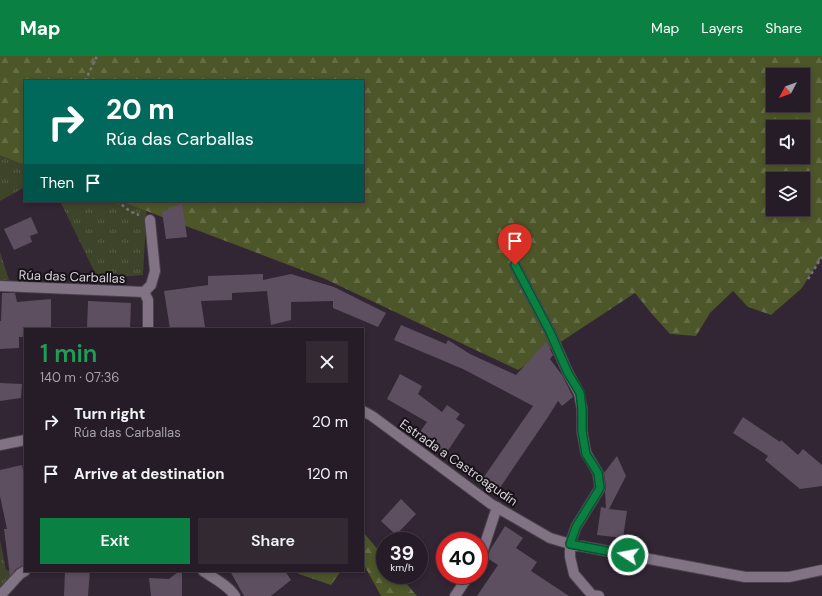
<!DOCTYPE html>
<html lang="en">
<head>
<meta charset="utf-8">
<style>
  body { margin:0; font-family:"DM Sans",sans-serif; background:#322933; color:#f1f3f6; height:100vh; display:flex; flex-direction:column; font-size:15px; white-space:nowrap }
  * { box-sizing:border-box; margin:0 }
  p { font-size:13px; color:#a4a1a7 }
  .icon { flex:none; width:22px; height:22px; fill:none; stroke:currentColor; stroke-width:2; stroke-linecap:round; stroke-linejoin:round }
  .map { position:relative; flex:1; overflow:hidden }
  .sheet { position:absolute; left:24px; top:272px; width:340px; height:244px; display:flex; flex-direction:column; background:#261c27; border-radius:0px; box-shadow:0 2px 6px #0003,0 0 0 1px #423a44 }
  .sheet>* { flex:none }
  .hud { position:absolute; left:24px; top:24px; width:340px; height:122px; border-radius:0px; box-shadow:0 2px 6px #0003,0 0 0 1px #423a44; background:#00695c; color:#fff; overflow:hidden }
  .needle { width:26px; rotate:229deg }
  .controls { position:absolute; left:766px; top:12px; display:grid; gap:8px }
  .controls a { display:grid; place-items:center; width:44px; height:44px; border-radius:0px; background:#261c27; box-shadow:0 2px 6px #0003,0 0 0 1px #423a44; font-size:20px }
  .speed { position:absolute; left:376px; top:476px; display:flex; gap:8px; font-size:20px; font-weight:700; text-align:center }
  .speed>* { display:grid; place-content:center; width:52px; height:52px; border-radius:50%; background:#261c27; box-shadow:0 2px 6px #0003,0 0 0 1px #423a44; line-height:1 }
  .speed small { font-size:10px; font-weight:400 }
  .speed .limit { border:6px solid #d22; background:#fff; color:#111 }
  .pin { position:absolute; display:grid; place-items:center; width:34px; height:34px; color:#fff; margin:-41px -17px; border-radius:50% 50% 50% 0; rotate:-45deg; box-shadow:0 0 4px #0007 }
  .pin .icon { rotate:45deg }
  .me { position:absolute; width:44px; margin:-22px; rotate:281deg; stroke-linejoin:round; filter:drop-shadow(0 0 3px #0008) }
  .turn { display:flex; align-items:center; gap:14px; height:84px; padding:0 16px; font-size:18px }
  .turn .icon { width:52px; height:52px; stroke-width:2.5 }
  .turn b { display:block; font-size:28px; line-height:34px }
  .then { display:flex; align-items:center; height:38px; padding:0 16px; background:#0003; gap:8px; font-size:15px }
  .round { display:grid; place-items:center; flex:none; width:42px; height:42px; border-radius:0px; background:#322933 }
  .overview { display:flex; align-items:center; justify-content:space-between; height:68px; padding:0 16px }
  h1 { font-size:24px; font-weight:600; line-height:30px; color:#1e9e55 }
  .action { display:flex; gap:8px; margin-top:auto; padding:8px 16px }
  .action a { flex:1; height:46px; border-radius:0px; background:#0b8043; color:#fff; font-size:16px; font-weight:600; line-height:46px; text-align:center }
  .action a+a { background:#322933; color:#f1f3f6 }
  ul { padding:0; list-style:none }
  li { display:flex; align-items:center; gap:12px; height:52px; padding:0 16px }
  li div { flex:1 }
  li b { display:block; font-size:15px }
  li em { font-style:normal }
  header { display:flex; align-items:center; gap:24px; box-sizing:border-box; height:56px; padding:0 20px; background:#0b8043; color:#fff }
  header strong { font-size:19px }
  nav { display:flex; gap:22px; margin-inline-start:auto; font-size:14px }
  .map>svg:first-child { display:block }
</style>
</head>
<body>
<header>
<strong>Map</strong>
<nav><a>Map</a><a>Layers</a><a>Share</a></nav>
</header>
<div class="map">
<svg width="822" height="540" viewBox="0 0 822 540">
  <defs>
    <pattern id="grass-tufts" width="24" height="20" patternUnits="userSpaceOnUse"><rect width="24" height="20" fill="#3e442a"/><path d="M3 7l-1-3M5 7V3M7 7l1-3M15 17l-1-3M17 17v-4M19 17l1-3" fill="none" stroke="#595e48"/></pattern>
    <pattern id="forest-firs" width="22" height="20" patternUnits="userSpaceOnUse"><rect width="22" height="20" fill="#4c5629"/><path d="M5 1l3.5 6h-7zM16 11l3.5 6h-7z" fill="#656d47"/></pattern>
  </defs>
  <rect width="100%" height="100%" fill="#322534"/>
  <path fill="url(#grass-tufts)" d="M25,61v70l-25,14v-70z
    M60,145h83l4,2 -4,72 -45,4z
    M0,196l9,28h-9z
    M0,484l6,30 14,4 -20,22z"/>
  <path fill="url(#forest-firs)" fill-rule="evenodd" d="M0,0h822v201l-21,32 -30,26 -23,-8 -15,-16 -23,22 -14,23 -26,-2 -19,-21 -16,-20 -117,77 -195,-92 -203,-77h243v-120h-338v84l-25,-10zM773,19h30v30h-30zM773,71h30v30h-30zM773,123h30v30h-30z
    M363,476l22,26v17h14l18,21h-36l-17,-31 -1,-1z
    M296,515h45l-10,14 -32,-11z"/>
  <path fill="#5e4f60" d="M182,147l5,34 -21,2 -4,-27z
    M31,161l7,16 -8,3 2,6 -18,8 -10,-21z
    M263,218v6l28,-6 43,13 52,26 -8,14 -45,-19v-7l-42,1v18l-20,5 -4,-34 -35,2v7l-31,1 4,26 -15,2h-20l-6,-38 44,-6v-9z
    M2,237h13l2,9 34,-3v30h-26v8h-6v11l-19,1v-28h1z
    M88,245l43,2 -1,26h-43z
    M401,269l45,19 2,-4 22,14 46,21 30,-33 3,5 4,8 -3,4 12,16 11,22 -11,9 -4,-5 -10,16 -53,78 -16,-11 54,-78 -70,-37 -69,-29z
    M400,318l22,12 -4,8 24,18 5,-7 13,9 -4,5 9,6 -20,30 -28,-19 10,-14 -40,-23z
    M0,327l22,1 -1,14 -21,3z
    M743,361l37,25 1,-2 17,15 5,-6 19,16v21l-22,3 -35,-29 3,-4 -35,-23z
    M617,400l9,20 -17,33 18,2 -4,27 -26,-3 4,-28 5,1 -1,-16 1,-5 -2,-14z
    M22,409l3,16v84l-9,4 -6,7 -6,-47h3l-7,-33v-26z
    M401,443l15,15 -20,21 -15,-14z
    M505,470l18,12 -7,10 21,14 -6,9 38,25h-92l21,-31 -11,-7 3,-8z
    M65,515h25l-2,25h-24z
    M179,515h3v25h-31l-2,-18 20,1z
    M230,515h55l6,9 -20,16h-27z"/>
  <g fill="none" stroke-linecap="round" stroke-linejoin="round">
    <g stroke="#4c414e" stroke-width="12">
      <path id="minor" d="M515,209l35,67 18,41 11,20 3,16v22l4,22 12,20 2,15 -24,39 -6,17v13l4,17 18,21 7,1
        M0,230l144,6 4,8v29
        M144,236l7,-7 4,-14 -5,-51
        M363,355l9,5 119,88 59,34 20,6 175,33h44l33,-7
        M0,389l25,-5
        M479,502l3,-5 15,-46
        M203,515c10,7 25,14 32,25
        M0,540l20,-22 5,-3
        M455,540l14,-21"/>
    </g>
    <path stroke="#796e7b" stroke-width="2.5" stroke-dasharray="3 3" stroke-linecap="butt" d="M85,25l12,-25
      M117,145l14,11 8,3
      M808,223l14,-22"/>
    <use href="#minor" stroke="#827384" stroke-width="10"/>
  </g>
  <g fill="none" stroke-linecap="round" stroke-linejoin="round">
    <g stroke="#07532c" stroke-width="10">
      <path id="route" d="M515,209l35,67 18,41 12,20 2,16v22l4,23 12,19 2,15 -24,39 -6,17 58,11"/>
    </g>
    <use href="#route" stroke="#0b8043" stroke-width="7"/>
  </g>
  <g text-anchor="middle" stroke-width="4" stroke-linejoin="round" paint-order="stroke">
    <g font-size="13" fill="#dad1db" stroke="#161117">
      <text transform="translate(72 220) rotate(2)" y="5">Rúa das Carballas</text>
      <text transform="translate(459 406) rotate(35)" y="5">Estrada a Castroagudín</text>
    </g>
  </g>
</svg>
<div class="controls">
<a><svg class="needle" viewBox="-14 -14 28 28"><path d="M0-13l5 13h-10z" fill="#e53935"/><path d="M0 13l5-13h-10z" fill="#a4a1a7"/></svg></a>
<a><svg class="icon" aria-label="sound" viewBox="0 0 24 24"><path d="M4 9h4l5-4v14l-5-4H4zM17 9q2 3 0 6"/></svg></a>
<a><svg class="icon" aria-label="layers" viewBox="0 0 24 24"><path d="M12 4l9 5-9 5-9-5zM3 14l9 5 9-5"/></svg></a>
</div>
<div class="speed"><div>39<small>km/h</small></div><div class="limit">40</div></div>
<div class="pin" style="left:515px;top:209px;background:#d93025"><svg class="icon" aria-label="arrive" viewBox="0 0 24 24"><path d="M6 21V4h12l-3 4 3 4H6"/></svg></div>
<svg class="me" style="left:628px;top:499px" viewBox="-20 -20 40 40"><circle r="17" fill="#0b8043" stroke="#fff" stroke-width="3"/><path d="M0-11L8 9 0 5-8 9z" fill="#fff"/></svg>
<div class="hud">
<div class="turn"><svg class="icon" aria-label="right" viewBox="0 0 24 24"><path d="M7 20v-9h11M14 6l5 5-5 5"/></svg><div><b>20 m</b>Rúa das Carballas</div></div>
<div class="then">Then<svg class="icon" aria-label="arrive" viewBox="0 0 24 24"><path d="M6 21V4h12l-3 4 3 4H6"/></svg></div>
</div>
<section class="sheet">
<div class="overview"><div><h1>1 min</h1><p>140 m · 07:36</p></div><a class="round"><svg class="icon" aria-label="close" viewBox="0 0 24 24"><path d="M6 6l12 12M18 6L6 18"/></svg></a></div>
<ul>
<li><svg class="icon" aria-label="right" viewBox="0 0 24 24"><path d="M7 20v-9h11M14 6l5 5-5 5"/></svg><div><b>Turn right</b><p>Rúa das Carballas</p></div><em>20 m</em></li>
<li><svg class="icon" aria-label="arrive" viewBox="0 0 24 24"><path d="M6 21V4h12l-3 4 3 4H6"/></svg><div><b>Arrive at destination</b></div><em>120 m</em></li>
</ul>
<div class="action"><a>Exit</a><a>Share</a></div>
</section>
</div>
</body>
</html>
